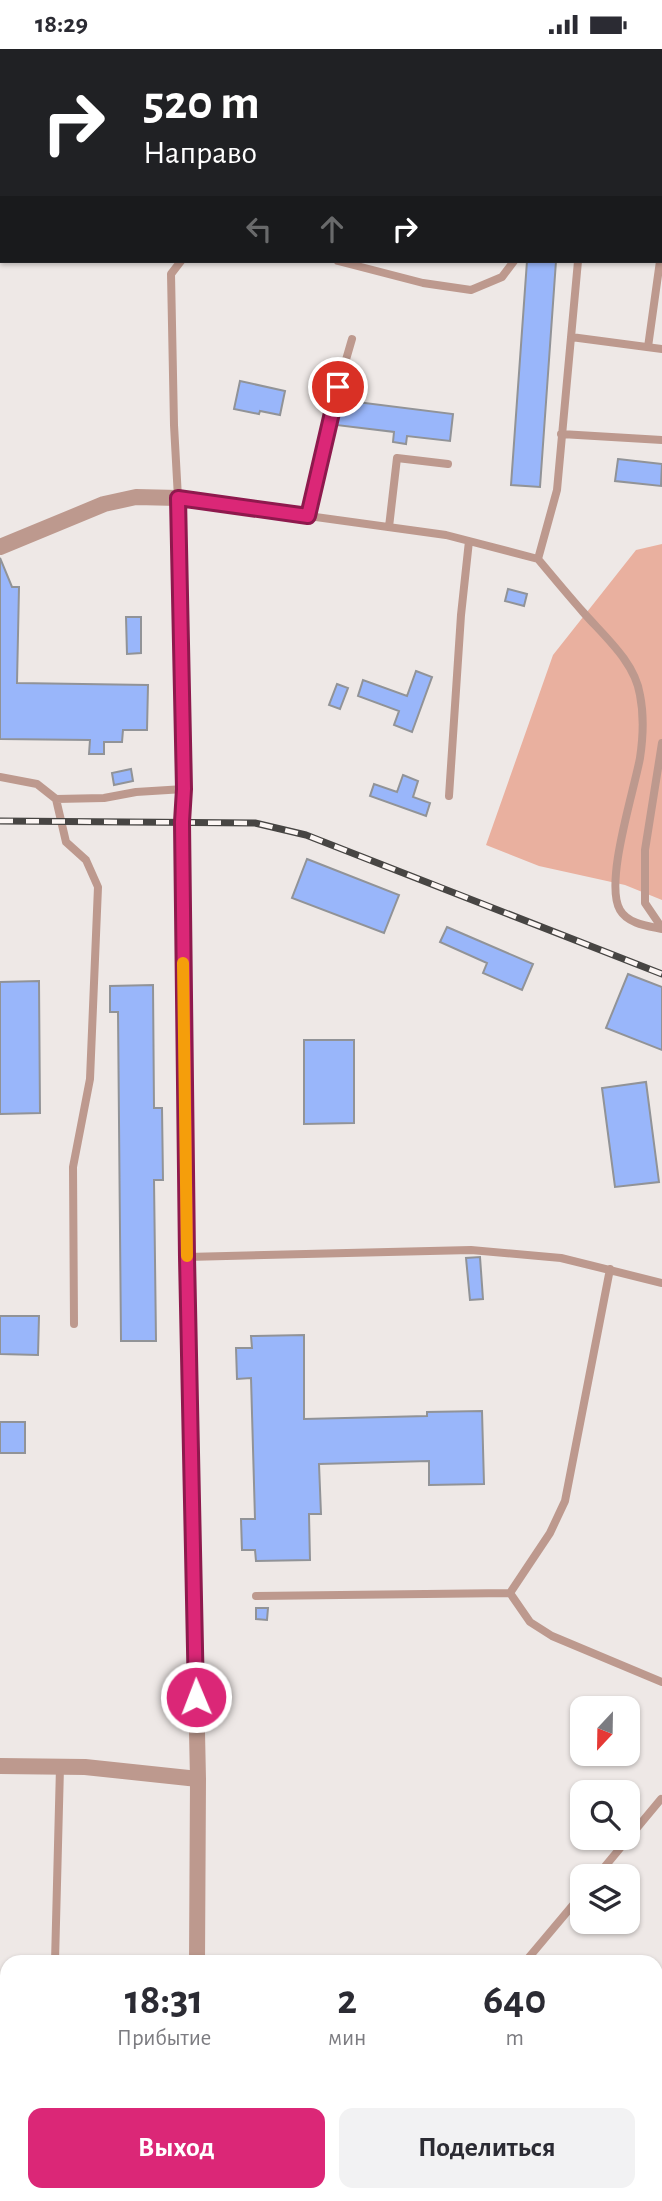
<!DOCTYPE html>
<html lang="ru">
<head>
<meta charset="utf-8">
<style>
  body { margin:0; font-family:"Alegreya Sans",sans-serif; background:#f2f2f3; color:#2b2b33; height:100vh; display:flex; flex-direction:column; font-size:26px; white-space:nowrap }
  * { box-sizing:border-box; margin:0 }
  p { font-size:23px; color:#7c7c81 }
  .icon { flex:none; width:38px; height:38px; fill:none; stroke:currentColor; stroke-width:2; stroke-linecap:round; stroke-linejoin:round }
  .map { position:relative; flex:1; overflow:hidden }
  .details { position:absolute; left:0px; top:1906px; width:663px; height:247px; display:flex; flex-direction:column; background:#fff; border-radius:21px 21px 0 0; box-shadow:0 2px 5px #0004 }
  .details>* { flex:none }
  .top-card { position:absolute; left:0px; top:0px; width:663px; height:214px; box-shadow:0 2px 5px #0004; background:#202124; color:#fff; overflow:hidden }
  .needle { width:46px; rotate:202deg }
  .controls { position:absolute; left:570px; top:1647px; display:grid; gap:14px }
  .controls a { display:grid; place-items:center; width:70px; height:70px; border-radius:14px; background:#fff; box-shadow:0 2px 5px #0004; font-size:35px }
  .pin { position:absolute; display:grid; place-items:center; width:60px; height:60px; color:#fff; margin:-30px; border:4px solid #fff; border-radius:50%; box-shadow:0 2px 7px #0007 }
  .me { position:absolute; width:77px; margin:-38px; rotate:359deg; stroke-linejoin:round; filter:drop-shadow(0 0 5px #0008) }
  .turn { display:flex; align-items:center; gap:24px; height:147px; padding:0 28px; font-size:32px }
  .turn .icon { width:91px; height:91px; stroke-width:2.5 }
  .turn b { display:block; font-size:49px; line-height:60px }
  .lanes { display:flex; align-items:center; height:66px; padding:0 28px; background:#0003; justify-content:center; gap:35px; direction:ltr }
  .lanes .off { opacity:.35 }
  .eta { display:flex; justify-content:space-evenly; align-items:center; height:119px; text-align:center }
  .eta b { font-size:42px; font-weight:600; line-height:49px }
  .action { display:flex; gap:14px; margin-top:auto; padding:14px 28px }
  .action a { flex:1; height:80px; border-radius:14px; background:#db2777; color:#fff; font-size:28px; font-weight:600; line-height:80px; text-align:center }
  .action a+a { background:#f2f2f3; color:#2b2b33 }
  .status { display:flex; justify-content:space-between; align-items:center; height:49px; padding:0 35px; background:#fff; direction:ltr }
  .status svg { height:19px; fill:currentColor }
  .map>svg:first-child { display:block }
</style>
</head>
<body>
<div class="status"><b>18:29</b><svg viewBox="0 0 49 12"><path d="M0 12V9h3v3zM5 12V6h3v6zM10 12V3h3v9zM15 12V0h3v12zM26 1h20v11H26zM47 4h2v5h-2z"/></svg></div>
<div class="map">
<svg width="662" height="2152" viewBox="0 0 662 2152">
  <rect width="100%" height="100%" fill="#eee8e6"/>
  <path fill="#e9b09f" d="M662,495v356l-37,-15 -86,-19 -53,-21 67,-190 83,-105z"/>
  <path fill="#99b6fa" stroke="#919397" stroke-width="2" d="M527,212h29l-16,226 -29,-2z
    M240,332l45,10 -5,24 -20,-4 -1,3 -25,-5z
    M341,351l112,14 -3,27 -43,-5 -1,8 -13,-2 1,-10 -58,-7z
    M618,410l44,5 -1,22 -46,-5z
    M0,509l12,29h7l-2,96 131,2 -1,45h-24l-1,12h-18v12h-15l1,-14 -90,-1z
    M508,540l19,5 -3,12 -19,-5z
    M126,568h15v36l-14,1z
    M416,622l16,6 -20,55 -18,-7 5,-14 -41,-15 5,-16 44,16z
    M337,635l11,4 -8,21 -11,-4z
    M131,720l2,12 -19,4 -2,-12z
    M403,726l15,6 -5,16 17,6 -4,13 -56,-20 4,-12 23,8z
    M307,810l92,36 -15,38 -92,-35z
    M447,878l86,37 -11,26 -39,-17 4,-10 -47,-21z
    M628,925l34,13v63l-56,-22z
    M39,932l1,132 -40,1v-132z
    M153,936l1,123h8l1,72h-9l2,161h-35l-3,-329h-8v-26z
    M304,991h50v83l-50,1z
    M646,1033l13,100 -44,5 -13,-99z
    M480,1208l3,42 -13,1 -4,-42z
    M0,1267h39l-1,39 -38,-1z
    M304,1286v84l123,-3v-4l55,-1 2,73 -55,1v-24l-110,3 2,50h-12l1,46 -54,1 -1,-11h-13l-1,-31h14l-4,-141 -14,1 -1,-31h16l-1,-12z
    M0,1373h25v31h-25z
    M256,1559h12l-1,12 -11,-1z"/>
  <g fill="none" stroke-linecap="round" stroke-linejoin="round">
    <path stroke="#aaa6a4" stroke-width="2.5" stroke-dasharray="2 5" stroke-linecap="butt" d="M388,2146l16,6"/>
    <path stroke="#bd998e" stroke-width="8" d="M246,0l1,2
      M474,0l1,2
      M45,2l3,-2
      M0,25l2,-1
      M662,200v-4
      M181,212l-10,13 3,151 4,73 268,37 92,24 19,-69 21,-229
      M338,212l85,22 48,7 31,-13 12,-16
      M571,288l91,12
      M648,298l12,-86
      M561,385l101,6
      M308,467l23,-105 21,-72
      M389,478l8,-69 51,6
      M538,510c15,18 30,36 45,53 21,24 52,50 57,83 4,20 3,43 0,63 -6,33 -36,125 -20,152 8,14 28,16 42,19
      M662,694l-17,107v53l17,25
      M0,728l37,7 19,15 10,43 20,18 12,27 -8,192 -17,88 1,157
      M449,747l12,-181 8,-74
      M56,750l48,-1 32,-6 48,-3
      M187,1208l284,-7 90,8 101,25
      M510,1544l20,29 22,14 110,46
      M256,1547l254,-3 40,-60 15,-32 45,-232
      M597,1827l64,-77
      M55,1913l5,-195
      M525,1913l58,-69
      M102,2146l1,6"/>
    <path stroke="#bd998e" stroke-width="16" d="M0,498l104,-43 32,-7 42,1 6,291 -2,33 5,435 11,522 -1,183
      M0,1717l85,1 113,12
      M197,2152v-6"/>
    <g stroke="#474543" stroke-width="7">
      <path id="rail" d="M0,772l255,2 51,12 356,139"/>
    </g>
    <use href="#rail" stroke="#fcf6f4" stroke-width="4.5" stroke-dasharray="13" stroke-linecap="butt"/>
  </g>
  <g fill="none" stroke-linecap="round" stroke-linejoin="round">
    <g stroke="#8e194d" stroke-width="18">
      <path id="route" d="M196,1648l-9,-440 -5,-435 2,-33 -6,-291 130,18 30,-129"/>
    </g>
    <use href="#route" stroke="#db2777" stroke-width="12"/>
    <path stroke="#f59e0b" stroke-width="12" d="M183,914l4,293"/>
  </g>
</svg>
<div class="controls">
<a><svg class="needle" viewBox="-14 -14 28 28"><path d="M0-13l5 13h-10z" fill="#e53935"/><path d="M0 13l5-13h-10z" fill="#7c7c81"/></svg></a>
<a><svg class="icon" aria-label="search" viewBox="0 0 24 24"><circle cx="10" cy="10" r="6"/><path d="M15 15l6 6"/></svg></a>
<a><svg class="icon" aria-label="layers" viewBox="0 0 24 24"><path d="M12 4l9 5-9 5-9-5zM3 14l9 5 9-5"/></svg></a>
</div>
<div class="pin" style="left:338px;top:338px;background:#d93025"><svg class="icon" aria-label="arrive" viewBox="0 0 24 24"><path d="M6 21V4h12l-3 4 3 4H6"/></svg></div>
<svg class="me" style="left:196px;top:1648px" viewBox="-20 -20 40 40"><circle r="17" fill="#db2777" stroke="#fff" stroke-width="3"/><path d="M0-11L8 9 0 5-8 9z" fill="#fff"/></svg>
<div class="top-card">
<div class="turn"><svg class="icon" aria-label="right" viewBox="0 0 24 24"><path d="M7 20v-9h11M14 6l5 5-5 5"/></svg><div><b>520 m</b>Направо</div></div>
<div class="lanes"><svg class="icon off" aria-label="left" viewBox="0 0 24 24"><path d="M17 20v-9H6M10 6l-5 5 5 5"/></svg><svg class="icon off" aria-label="ahead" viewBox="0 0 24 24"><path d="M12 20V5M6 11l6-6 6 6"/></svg><svg class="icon" aria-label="right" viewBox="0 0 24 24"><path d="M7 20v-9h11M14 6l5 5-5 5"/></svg></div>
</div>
<section class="details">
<div class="eta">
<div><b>18:31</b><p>Прибытие</p></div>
<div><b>2</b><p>мин</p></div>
<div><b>640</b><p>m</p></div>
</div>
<div class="action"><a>Выход</a><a>Поделиться</a></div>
</section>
</div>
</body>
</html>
